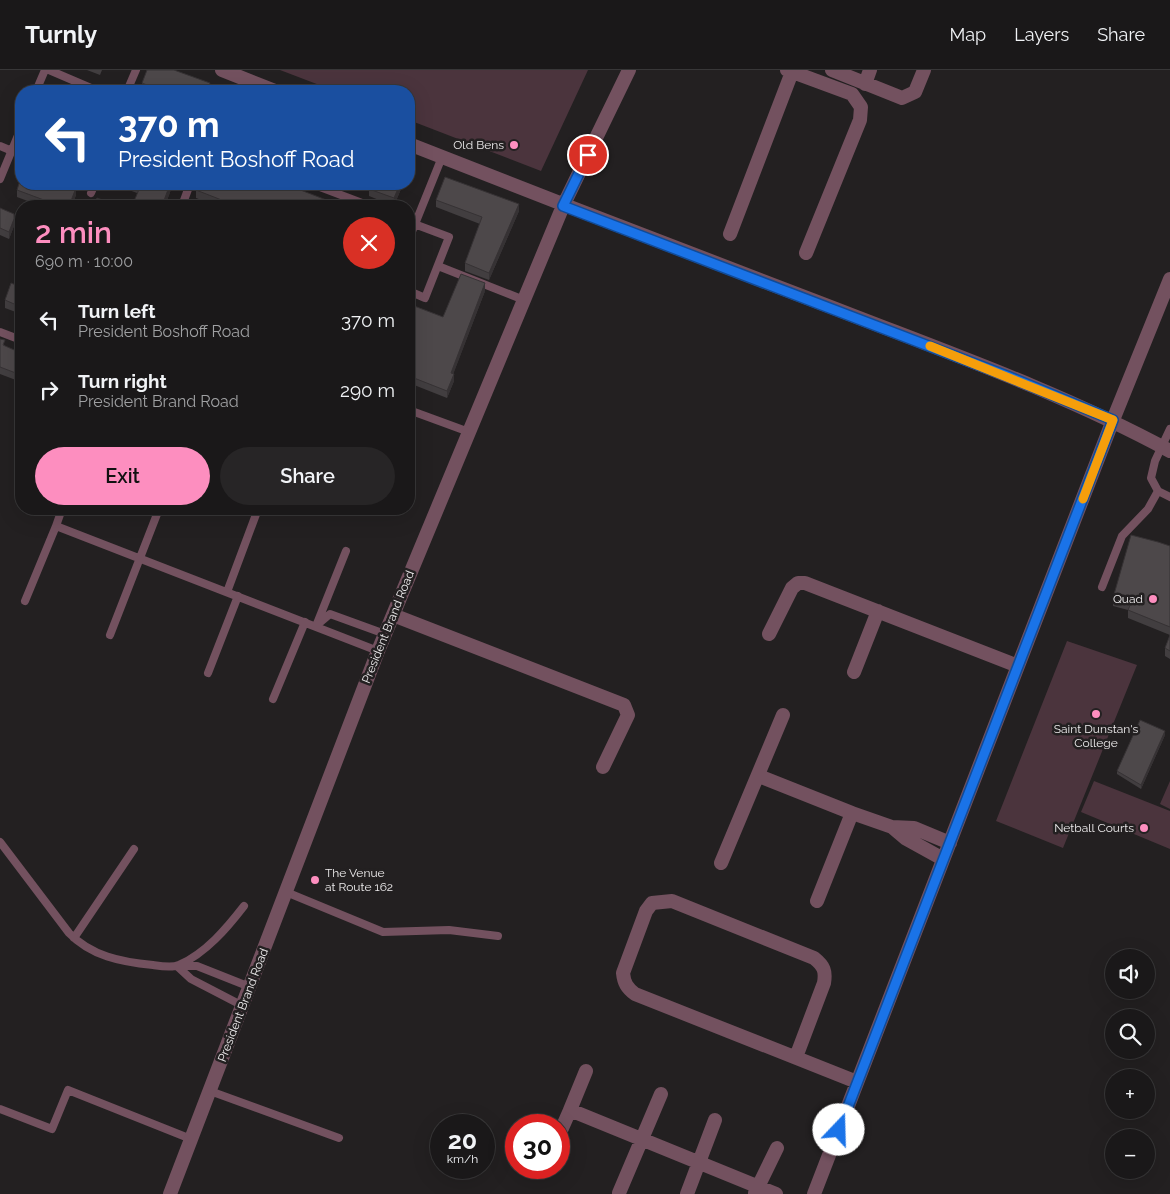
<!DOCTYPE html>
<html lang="en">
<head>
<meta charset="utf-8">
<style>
  body { margin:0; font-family:Raleway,sans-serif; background:#272526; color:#f1f3f6; height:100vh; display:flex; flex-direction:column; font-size:19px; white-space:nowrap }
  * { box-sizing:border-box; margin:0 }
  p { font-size:16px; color:#9fa0a2 }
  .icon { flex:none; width:28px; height:28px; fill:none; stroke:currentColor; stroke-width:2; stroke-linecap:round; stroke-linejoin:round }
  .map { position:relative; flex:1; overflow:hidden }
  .sheet { position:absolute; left:15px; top:130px; width:400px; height:315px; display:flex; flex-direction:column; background:#1a1819; border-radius:20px; box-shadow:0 5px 20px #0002,0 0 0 1px #383738 }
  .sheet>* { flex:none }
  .top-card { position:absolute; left:15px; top:15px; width:400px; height:105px; border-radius:20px; box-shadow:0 5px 20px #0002,0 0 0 1px #383738; background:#1a4fa0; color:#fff; overflow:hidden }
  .buttons { position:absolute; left:1105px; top:879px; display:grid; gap:10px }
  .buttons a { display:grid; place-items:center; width:50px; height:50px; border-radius:50%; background:#1a1819; box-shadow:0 5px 20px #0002,0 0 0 1px #383738; font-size:25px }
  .speed { position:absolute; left:430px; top:1044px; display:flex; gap:10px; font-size:25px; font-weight:700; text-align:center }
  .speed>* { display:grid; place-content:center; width:65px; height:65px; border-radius:50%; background:#1a1819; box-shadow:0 5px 20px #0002,0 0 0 1px #383738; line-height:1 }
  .speed small { font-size:12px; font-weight:400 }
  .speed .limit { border:8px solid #d22; background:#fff; color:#111 }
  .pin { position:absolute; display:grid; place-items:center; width:42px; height:42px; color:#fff; margin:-21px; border:2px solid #fff; border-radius:50%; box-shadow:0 1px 5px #0007 }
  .me { position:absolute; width:55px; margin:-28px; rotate:21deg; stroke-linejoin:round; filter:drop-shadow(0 0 4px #0008) }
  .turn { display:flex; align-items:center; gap:18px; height:105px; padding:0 20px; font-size:22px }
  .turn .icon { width:65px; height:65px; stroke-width:2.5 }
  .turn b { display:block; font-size:35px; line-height:42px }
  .round { display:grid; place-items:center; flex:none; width:52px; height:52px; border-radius:26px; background:#272526 }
  .headline { display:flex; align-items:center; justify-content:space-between; height:85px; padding:0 20px }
  h1 { font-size:30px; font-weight:600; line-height:38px; color:#fd8ebf }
  .action { display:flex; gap:10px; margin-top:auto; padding:10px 20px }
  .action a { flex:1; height:58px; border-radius:30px; background:#fd8ebf; color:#111; font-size:20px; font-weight:600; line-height:58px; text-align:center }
  .action a+a { background:#272526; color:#f1f3f6 }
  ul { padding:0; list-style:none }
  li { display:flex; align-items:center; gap:15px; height:70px; padding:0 20px }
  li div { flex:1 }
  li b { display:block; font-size:19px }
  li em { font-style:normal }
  header { display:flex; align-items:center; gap:30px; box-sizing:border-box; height:70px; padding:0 25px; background:#1a1819; border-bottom:1px solid #383738 }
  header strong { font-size:24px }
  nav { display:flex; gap:28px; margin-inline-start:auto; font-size:18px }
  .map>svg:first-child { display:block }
</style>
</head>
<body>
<header>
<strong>Turnly</strong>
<nav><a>Map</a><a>Layers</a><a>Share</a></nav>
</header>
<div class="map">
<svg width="1170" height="1124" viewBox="0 0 1170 1124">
  <rect width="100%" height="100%" fill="#232021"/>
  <path fill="#4b343d" d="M280,0h308l-47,101 -132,-51v-29h-74z
    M1067,571l70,24 -74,183 -67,-27z
    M1094,711l76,30v38l-89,-37z
    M1170,711v28l-10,-5z"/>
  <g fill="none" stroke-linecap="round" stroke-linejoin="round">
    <path stroke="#73515f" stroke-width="8" d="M49,0l49,21
      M36,21l9,-21
      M127,21l9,-21
      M0,76l12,5
      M0,109l21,-51
      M190,114l-7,19 8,3
      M312,114l58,22
      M91,123l4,-9
      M409,152l40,15 -24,61 -16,-7
      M409,169l33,-82
      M438,196l86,34
      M0,262l21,8
      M409,340l60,22
      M1170,359l-15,32 -4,17 7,13 12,6
      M56,456l6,-17
      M1102,517l20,-51 26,-27 10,-18
      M227,522l31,-83
      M25,531l31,-75 322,125
      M317,555l13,-11 55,20
      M316,556l30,-75
      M110,565l49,-126
      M208,603l30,-77
      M273,629l32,-77
      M0,772l69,91c22,23 52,29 84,32 7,1 19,3 26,0 27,-12 48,-37 65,-59
      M286,822l97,40 66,-2 49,6
      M74,868l60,-89
      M177,896l14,13 52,27
      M179,896h18l53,21
      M210,1021l129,47
      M0,1039l52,20 16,-39 123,49"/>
    <path stroke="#73515f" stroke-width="14" d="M222,0l53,21
      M787,0l65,24 9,13 -1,13 -54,133
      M832,0l70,28 13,-6 9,-22
      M865,14l5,-14
      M409,74c142,56 284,111 427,165 113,44 227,84 334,142
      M730,164l62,-162
      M393,545l231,90 4,10 -25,52
      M769,564l23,-46 6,-5h7l213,83
      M854,602l24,-61
      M759,706l93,37 40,14 22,1 36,15
      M892,757l13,11 38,21
      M721,793l62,-148
      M817,831l35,-88
      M796,987l28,-74c2,-12 0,-17 -10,-25l-142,-57 -20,2 -6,8 -23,62c1,10 4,15 12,21l222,88
      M570,1040l16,-39
      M559,1065l11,-25 206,84
      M619,1123l42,-99
      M755,1123l22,-45
      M170,1124l208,-543 185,-445 66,-136
      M687,1124l28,-74
      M814,1124l299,-774 57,-141"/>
  </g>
  <path fill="#423e40" d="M87,0h15l-2,5z
    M142,13l68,7v1h-68z
    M113,114h60l-8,22 -28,-13z
    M403,114l-9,22 -25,-10v-7z
    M17,120l59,5 -4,11h-31l-24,-9z
    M196,120l146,16h-124l-22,-8z
    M436,130l83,11 -30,69 -24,-9v-8l15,-39 -44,-17z
    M0,138l14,18 -5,13 -9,-4z
    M21,217v27l-16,-6v-8z
    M485,221l-32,83 1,7 -7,17 -38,-15v-79l34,13z
    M0,269l5,7 16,7v29l-21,-8z
    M1170,476v113l-5,-3v-8l5,-13 -42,-17v-8l-15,-4v-8z
    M1165,665l-24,54 -24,-15v-3z"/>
  <path fill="#363234" d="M210,13v8h-3z
    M170,114h3l-8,22h-3z
    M400,114h3l-9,22v-8z
    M76,118v7l-4,11h-3z
    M519,134v7l-30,69v-7z
    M14,149v7l-5,13v-7z
    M485,213v8l-34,89v-7z
    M454,304v7l-7,17v-7z
    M1165,661v4l-24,54v-4z"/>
  <path fill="#4d484a" stroke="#363234" d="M147,0h27l36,13 -3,8h-45l-20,-8z
    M21,107v7h45l10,4 -7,18h-9l-43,-16z
    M445,107l74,27 -30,69 -24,-10 17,-46 -46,-17z
    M132,114h38l-8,22h-30l8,-19z
    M199,114h86l57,22h-105l-41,-16z
    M371,114h29l-6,14 -25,-9z
    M97,128l22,8h-26z
    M0,138l14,6v5l-5,13 -9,-4z
    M461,204l24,9 -34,90 3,1 -7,17 -38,-15v-72l34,13z
    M11,213l10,4v20l-16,-7z
    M0,269l5,1 -2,5 18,8v22l-21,-8z
    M1131,465l27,7 12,4v81l-42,-17 3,-7 -18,-5z
    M1170,565v16l-5,-3z
    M1140,650l25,11 -24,54 -24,-14z"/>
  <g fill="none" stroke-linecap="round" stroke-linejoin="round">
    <g stroke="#114b97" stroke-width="12">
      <path id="route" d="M588,85l-25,51 444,170 106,44 -274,710"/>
    </g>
    <use href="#route" stroke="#1a73e8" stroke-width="9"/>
    <path stroke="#f59e0b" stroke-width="9" d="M930,276l183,74 -30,79"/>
  </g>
  <g fill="#fd8ebf" stroke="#232021" stroke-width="2">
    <circle cx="514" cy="75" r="5"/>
    <circle cx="1153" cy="529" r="5"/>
    <circle cx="1096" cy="644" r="5"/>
    <circle cx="1144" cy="758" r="5"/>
    <circle cx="315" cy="810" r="5"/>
  </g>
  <g text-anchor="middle" stroke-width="5" stroke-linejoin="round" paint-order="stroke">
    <g font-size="12" fill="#edebec" stroke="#232021" text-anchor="end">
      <text x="504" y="79">Old Bens</text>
      <text x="1143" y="533">Quad</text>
      <text x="1096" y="663" text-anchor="middle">Saint Dunstan's<tspan x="1096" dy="14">College</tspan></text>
      <text x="1134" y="762">Netball Courts</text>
      <text x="325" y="807" text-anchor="start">The Venue<tspan x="325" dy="14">at Route 162</tspan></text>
    </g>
    <g font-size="12" fill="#edebec" stroke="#232021">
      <text transform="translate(388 557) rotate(-68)" y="4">President Brand Road</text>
      <text transform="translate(243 935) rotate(-69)" y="4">President Brand Road</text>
    </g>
  </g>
</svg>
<div class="buttons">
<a><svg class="icon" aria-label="sound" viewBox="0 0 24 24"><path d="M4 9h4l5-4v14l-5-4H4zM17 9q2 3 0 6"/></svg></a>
<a><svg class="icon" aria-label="search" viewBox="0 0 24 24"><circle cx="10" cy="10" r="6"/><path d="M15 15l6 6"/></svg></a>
<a>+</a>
<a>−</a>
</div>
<div class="speed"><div>20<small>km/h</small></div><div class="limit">30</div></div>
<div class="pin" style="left:588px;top:85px;background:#d93025"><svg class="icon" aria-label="arrive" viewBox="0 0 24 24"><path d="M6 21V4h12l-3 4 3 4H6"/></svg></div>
<svg class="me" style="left:839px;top:1060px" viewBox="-20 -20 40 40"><circle r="19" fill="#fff"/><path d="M0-13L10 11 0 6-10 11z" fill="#1a73e8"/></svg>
<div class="top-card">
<div class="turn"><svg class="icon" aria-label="left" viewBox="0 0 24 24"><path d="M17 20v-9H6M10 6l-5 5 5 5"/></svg><div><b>370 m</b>President Boshoff Road</div></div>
</div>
<section class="sheet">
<div class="headline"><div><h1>2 min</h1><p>690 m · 10:00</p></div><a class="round" style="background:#d93025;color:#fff"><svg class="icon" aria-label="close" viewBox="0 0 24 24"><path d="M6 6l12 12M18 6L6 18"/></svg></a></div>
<ul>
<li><svg class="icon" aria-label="left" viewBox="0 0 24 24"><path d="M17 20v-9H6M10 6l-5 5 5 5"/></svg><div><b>Turn left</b><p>President Boshoff Road</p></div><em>370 m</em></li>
<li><svg class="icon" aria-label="right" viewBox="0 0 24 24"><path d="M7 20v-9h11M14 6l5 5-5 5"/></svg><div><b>Turn right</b><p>President Brand Road</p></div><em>290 m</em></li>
</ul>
<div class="action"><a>Exit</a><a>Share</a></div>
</section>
</div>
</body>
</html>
